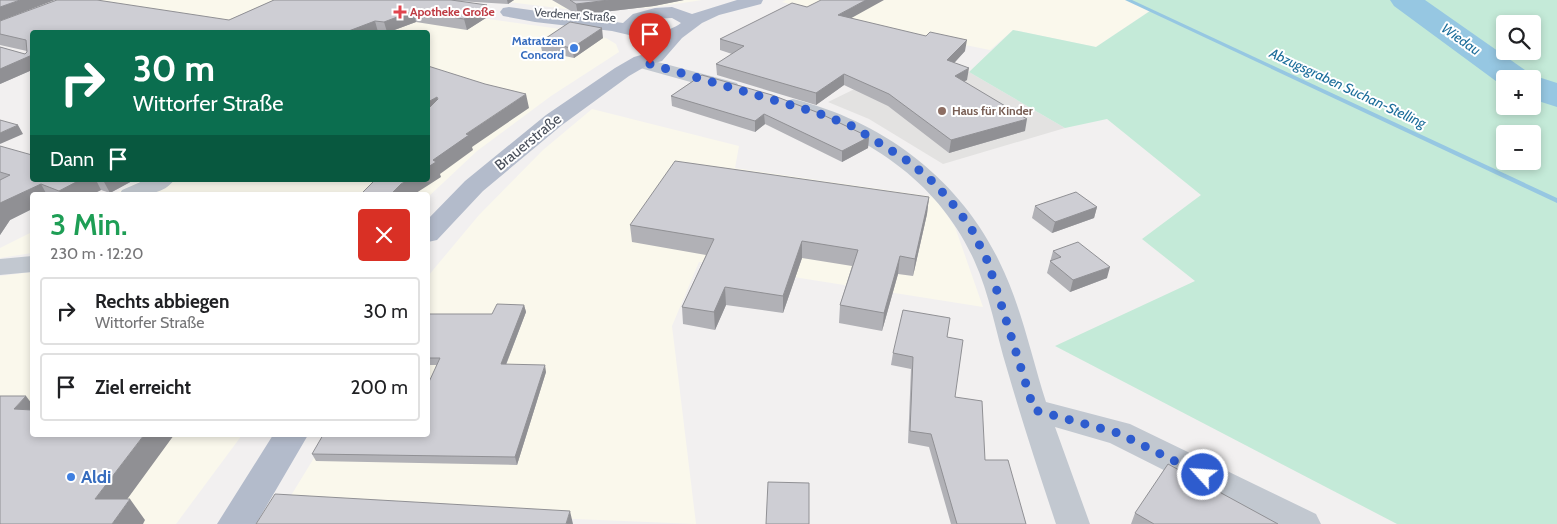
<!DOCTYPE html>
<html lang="de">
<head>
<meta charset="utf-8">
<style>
  body { margin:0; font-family:Cabin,sans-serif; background:#f2f2f2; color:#202124; height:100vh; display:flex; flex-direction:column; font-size:19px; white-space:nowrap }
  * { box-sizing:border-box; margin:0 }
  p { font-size:16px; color:#757577 }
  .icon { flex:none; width:28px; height:28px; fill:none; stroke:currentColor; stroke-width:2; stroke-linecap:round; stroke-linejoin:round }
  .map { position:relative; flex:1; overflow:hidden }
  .panel { position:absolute; left:30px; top:192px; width:400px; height:245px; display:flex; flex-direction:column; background:#fff; border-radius:5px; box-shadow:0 2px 8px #0003 }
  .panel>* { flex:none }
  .banner { position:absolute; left:30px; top:30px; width:400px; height:152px; border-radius:5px; box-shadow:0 2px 8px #0003; background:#0b6e4f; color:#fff; overflow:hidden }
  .controls { position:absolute; left:1496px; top:15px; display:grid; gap:10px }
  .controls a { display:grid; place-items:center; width:45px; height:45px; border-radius:5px; background:#fff; box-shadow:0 2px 8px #0003; font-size:25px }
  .pin { position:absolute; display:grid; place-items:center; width:42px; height:42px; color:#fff; margin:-51px -21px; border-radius:50% 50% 50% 0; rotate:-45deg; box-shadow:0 0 5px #0007 }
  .pin .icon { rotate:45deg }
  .me { position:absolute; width:55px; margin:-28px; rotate:296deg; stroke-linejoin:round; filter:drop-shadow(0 0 4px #0008) }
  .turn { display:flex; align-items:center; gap:18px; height:105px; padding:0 20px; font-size:22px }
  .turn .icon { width:65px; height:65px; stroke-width:2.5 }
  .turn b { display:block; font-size:35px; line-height:42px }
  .then { display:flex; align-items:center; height:48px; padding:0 20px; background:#0003; gap:10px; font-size:19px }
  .round { display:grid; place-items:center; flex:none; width:52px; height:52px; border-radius:5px; background:#f2f2f2 }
  .head { display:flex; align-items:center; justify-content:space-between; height:85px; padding:0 20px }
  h1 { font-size:30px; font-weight:600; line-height:38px; color:#1e9e55 }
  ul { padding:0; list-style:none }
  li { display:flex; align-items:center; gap:15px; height:68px; margin:0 10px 8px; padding:0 10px; border:2px solid #e0e0e0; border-radius:5px }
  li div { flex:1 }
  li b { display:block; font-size:19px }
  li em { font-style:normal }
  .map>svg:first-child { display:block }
</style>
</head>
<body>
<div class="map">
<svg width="1557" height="524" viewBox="0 0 1557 524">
  <rect width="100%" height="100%" fill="#f2f0f0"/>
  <path fill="#faf8ec" d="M92,0h258l225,31 31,7 10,6 3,8 -68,44 -74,55 -49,46v-2h-317l32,-15h285v-148h-396l-9,17 -23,-4v-8z
    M491,0h211l-52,8 -76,2z
    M786,0h342l23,10 -55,37 -83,-17 -23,20 -124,-25 -84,-23z
    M592,109l147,37 -4,22 200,29 20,30 28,80 -284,-45 -27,64 24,198 -412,-17 44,-72h100v-159l51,-61 64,-65z
    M32,232v21l-32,5v-10z
    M32,272v163h210l-66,89h-176v-248z"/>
  <path fill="#e3e2e1" d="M916,59l53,13 96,56 -122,36 -74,-45 -41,-17z"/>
  <path fill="#c4ead8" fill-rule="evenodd" d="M1128,0h429v524h-160l-342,-178 140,-65 -53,-42 59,-44 -94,-76 -42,9 -96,-56 44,-42 83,17 54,-36zM1505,24h27v27h-27zM1505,79h27v27h-27zM1505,134h27v27h-27z"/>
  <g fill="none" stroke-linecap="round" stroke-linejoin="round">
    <path fill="#96c7e2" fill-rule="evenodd" d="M1125,0h7l425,198v5z"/>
    <path fill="#96c7e2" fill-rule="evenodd" d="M1390,0h35l107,75 25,8v24l-25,-8v-20h-27l-1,8 -110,-81z"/>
    <path fill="#c2c8d0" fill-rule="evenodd" d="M639,57l98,26 2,4 -2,4 -7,2 -97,-27 -3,-4 3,-4z
      M793,99c89,22 166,79 206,162 22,44 32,94 47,141l84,22 186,90 5,10h-50l-161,-81 -55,-16 35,97h-34c-17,-51 -34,-103 -49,-155 -11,-36 -17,-74 -33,-109 -36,-80 -107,-124 -188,-151l-3,-4 3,-4z
      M145,180h29c-12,17 -37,15 -55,15l3,-5z
      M32,256v16l-32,3v-16z"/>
    <path fill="#b3bbcb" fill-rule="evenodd" d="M737,0h26l-2,4 -42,11 -17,8 -20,15 -20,23 -14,4 -19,11 -67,49 -79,66 -46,49 -9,2v-23l37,-38 81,-66 69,-47 19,-11 14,-4 11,-11 -47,-11 -77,-9 -32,-6 -3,-4 3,-4 6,-1 114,16 10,-9 22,-6 17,-1 20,7zM672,18l9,5c-13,10 -27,9 -42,4l13,-8z
      M273,435h35l-52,89h-39z"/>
  </g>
  <path fill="#b1b1b6" d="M274,0h240l-6,4 -50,-3 31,15 -22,14 -51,-8 -27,10h-357v38l-32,14v-37l25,7 2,-2v-1l-27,-6v-24l229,-1z
    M552,0h132l-30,6 -76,9z
    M807,7l44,11 114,33 -11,12 13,17 -3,1 61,50 -76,22 -61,-47 -44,-21 -28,20 -99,-30 -1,-11 16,-10 -12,-4v-11z
    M603,38l-29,20 -32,-7 -2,-9z
    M702,75l167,62 -1,11 -26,14 -77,-38 -10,8 -83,-26 -1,-10z
    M0,146l32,34h102l-24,13 -9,-3 -10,5h-59v14l-22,11 -10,15z
    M929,197l-2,17 -14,62 -15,-2 -16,57 -43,-8 1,-18 12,-39 -50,-8 -19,55 -57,-8 -11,25 -32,-6 -1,-17 24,-52 -74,-13 -2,-17z
    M1035,206l62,1 -3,11 -42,15 -20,-15z
    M1053,251l54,27 -37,14 -23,-19z
    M524,305l2,7 -20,53 40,7 -29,93 -201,-4 -4,-7 116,-19 8,-70h-8v-51h64z
    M947,337l8,60 30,63 41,64h-75l-22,-77 -21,-4 3,-74 -20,-4 2,-12z
    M1135,513l143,11h-147z"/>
  <path fill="#909094" d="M20,0h35l-55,21v-14z
    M507,0h7l-6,4z
    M609,0h75l-30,6 -76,9 -2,-11z
    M866,0h18l-47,26 1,-11z
    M487,5l2,11 -22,14 -3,-11z
    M413,11l3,11 -27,10h-2l-3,-10z
    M375,21l3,11h-32z
    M602,28l1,10 -29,20 -2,-10z
    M967,40l-2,11 -19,21 1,-12z
    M32,55v15l-32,14v-15z
    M969,68l-2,12 -14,7 2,-11z
    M844,74v11l-28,20v-12z
    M526,94l3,14 -57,39 1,3 -33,24 1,3 -28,18h-23l11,-11 6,-4h21v-13l5,-7 33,-26z
    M437,97l4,15 -13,7v-17z
    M764,114l1,10 -10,8v-11z
    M1027,119l-2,12 -76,22 2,-13z
    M18,125l5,9 -23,10v-11z
    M869,137l-1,11 -26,14v-11z
    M80,180h16l5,10 -10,5h-29l-3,-4z
    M103,180h31l-24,13z
    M41,184l6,11h-15v14l-22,11 -10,15v-32z
    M929,197l-2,17 -14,62 2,-17z
    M1097,207l-3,11 -42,15 3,-11z
    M802,241v17l-19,55v-17z
    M900,256l-2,18 -16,57 2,-18z
    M1110,267l-3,11 -37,14 3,-12z
    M725,287l1,18 -11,25 -1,-18z
    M524,305l2,7 -23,60 -2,-8z
    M545,365l1,7 -29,93 -2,-8z
    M26,396l6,8v24l-18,-19z
    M144,435h30l-62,85 -17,-21z
    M130,499l15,21 -2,4h-31z
    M570,511l3,13h-7z"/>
  <path fill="#ceced4" stroke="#909094" d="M0,0h20l-20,7z
    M57,0h40l132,20 45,-20h177l36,5 -23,14 -51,-8 -29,11 -9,-1 -29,11h-314v23l-32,14v-22l25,7 2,-2 -1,-12 -26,-6v-13z
    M570,0h39l-33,4z
    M821,0h45l-28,15 88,21 4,-4 37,8 -20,20 22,8 -14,8 72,43 -76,21 -62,-46 -45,-20 -28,19 -100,-29 28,-18 -24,-7 72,-36 15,4z
    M570,22l32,6 -30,20 -32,-6z
    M428,66l57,18 41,10 -60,40 3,1 -36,25 3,2 -8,5v-58l10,-10 -1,-2 -9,5z
    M702,75l70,20 47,18 50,24 -27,14 -78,-37 -9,7 -84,-25z
    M0,120l18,5 -18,8z
    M0,146l32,9v25h48l-21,11 -18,-7 -41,19v-23l10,-5 -10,-3z
    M675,161l254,36 -14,62 -15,-3 -16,57 -44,-8 18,-55 -56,-9 -19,55 -58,-9 -11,25 -32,-5 32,-68 -84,-14z
    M375,180h32l-6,4 -11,11h-30z
    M1076,192l21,15 -42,15 -20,-16z
    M1078,242l32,25 -37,13 -23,-19 11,-4 -8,-6z
    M497,304l27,1 -23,59 44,1 -30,92 -203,-3 11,-19h105v-51l12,-26h-12v-44h64z
    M903,310l47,8 -3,19 16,3 -8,57 27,4 3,59h23l18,64h-69l-26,-90 -21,-3 3,-74 -20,-4z
    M0,396h26l-12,13 18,1v25h112l-49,64h35l-18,25h-112z
    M1168,464l110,60h-124l-19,-11z
    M768,482l41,1v41h-43z
    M275,494l295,17 -4,13h-310z"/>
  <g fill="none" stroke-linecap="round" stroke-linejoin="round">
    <path stroke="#2e5cce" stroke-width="9" stroke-dasharray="0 16.2" d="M650,64l165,48 37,14 53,33 24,19 19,20 22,28 18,36 46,148 84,23 85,42"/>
  </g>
  <path fill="#e0444e" stroke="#fff" stroke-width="2" d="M397.5 4.5h5v5h5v5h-5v5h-5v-5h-5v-5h5z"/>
  <g fill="#3f7fe0" stroke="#fff" stroke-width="2">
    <circle cx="574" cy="48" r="5"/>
    <circle cx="71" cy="477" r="5"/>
  </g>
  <circle fill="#8d6e63" stroke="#fff" stroke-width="2" cx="942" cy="111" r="5"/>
  <g text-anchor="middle" stroke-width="4" stroke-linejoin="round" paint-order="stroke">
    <g font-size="12" font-weight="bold" fill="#be3a42" stroke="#fff" text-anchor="start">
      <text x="410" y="16">Apotheke Große</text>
    </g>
    <g font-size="12" fill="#4a505b" stroke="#fff">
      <text transform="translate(575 15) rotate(4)" y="4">Verdener Straße</text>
    </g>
    <g font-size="12" font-weight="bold" fill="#366cbe" stroke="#fff" text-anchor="end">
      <text x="564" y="45">Matratzen<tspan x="564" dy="14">Concord</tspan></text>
    </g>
    <g font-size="12" font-weight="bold" fill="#785e54" stroke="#fff" text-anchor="start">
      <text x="952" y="115">Haus für Kinder</text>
    </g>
    <g font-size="14" font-style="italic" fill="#1d6e9b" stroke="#fff">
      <text transform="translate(1461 39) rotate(35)" y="5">Wiedau</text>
      <text transform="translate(1348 88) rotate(25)" y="5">Abzugsgraben Suchan-Stelling</text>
    </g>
    <g font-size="15" fill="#4a505b" stroke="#fff">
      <text transform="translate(528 142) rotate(-39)" y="5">Brauerstraße</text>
    </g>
    <g font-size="18" font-weight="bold" fill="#366cbe" stroke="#fff" text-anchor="start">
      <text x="81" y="483">Aldi</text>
    </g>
  </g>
</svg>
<div class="controls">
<a><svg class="icon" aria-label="search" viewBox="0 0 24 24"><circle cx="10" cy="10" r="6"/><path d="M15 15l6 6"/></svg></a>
<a>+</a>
<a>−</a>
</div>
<div class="pin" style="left:650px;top:64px;background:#d93025"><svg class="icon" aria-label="arrive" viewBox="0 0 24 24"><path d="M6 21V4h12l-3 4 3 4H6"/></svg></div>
<svg class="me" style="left:1203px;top:475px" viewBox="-20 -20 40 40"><circle r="17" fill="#2e5cce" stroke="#fff" stroke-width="3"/><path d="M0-11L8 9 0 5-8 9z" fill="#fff"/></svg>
<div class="banner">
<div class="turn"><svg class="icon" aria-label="right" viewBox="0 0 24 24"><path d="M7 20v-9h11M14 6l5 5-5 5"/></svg><div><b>30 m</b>Wittorfer Straße</div></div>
<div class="then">Dann<svg class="icon" aria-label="arrive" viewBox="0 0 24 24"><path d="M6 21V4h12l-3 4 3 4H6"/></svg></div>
</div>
<section class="panel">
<div class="head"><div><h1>3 Min.</h1><p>230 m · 12:20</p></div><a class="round" style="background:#d93025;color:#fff"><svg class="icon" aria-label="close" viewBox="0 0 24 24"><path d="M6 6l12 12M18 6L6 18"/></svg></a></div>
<ul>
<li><svg class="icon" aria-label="right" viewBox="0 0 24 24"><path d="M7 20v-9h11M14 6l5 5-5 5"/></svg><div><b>Rechts abbiegen</b><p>Wittorfer Straße</p></div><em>30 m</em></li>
<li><svg class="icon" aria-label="arrive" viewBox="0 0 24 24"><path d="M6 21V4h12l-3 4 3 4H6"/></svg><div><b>Ziel erreicht</b></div><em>200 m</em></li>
</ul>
</section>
</div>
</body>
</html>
